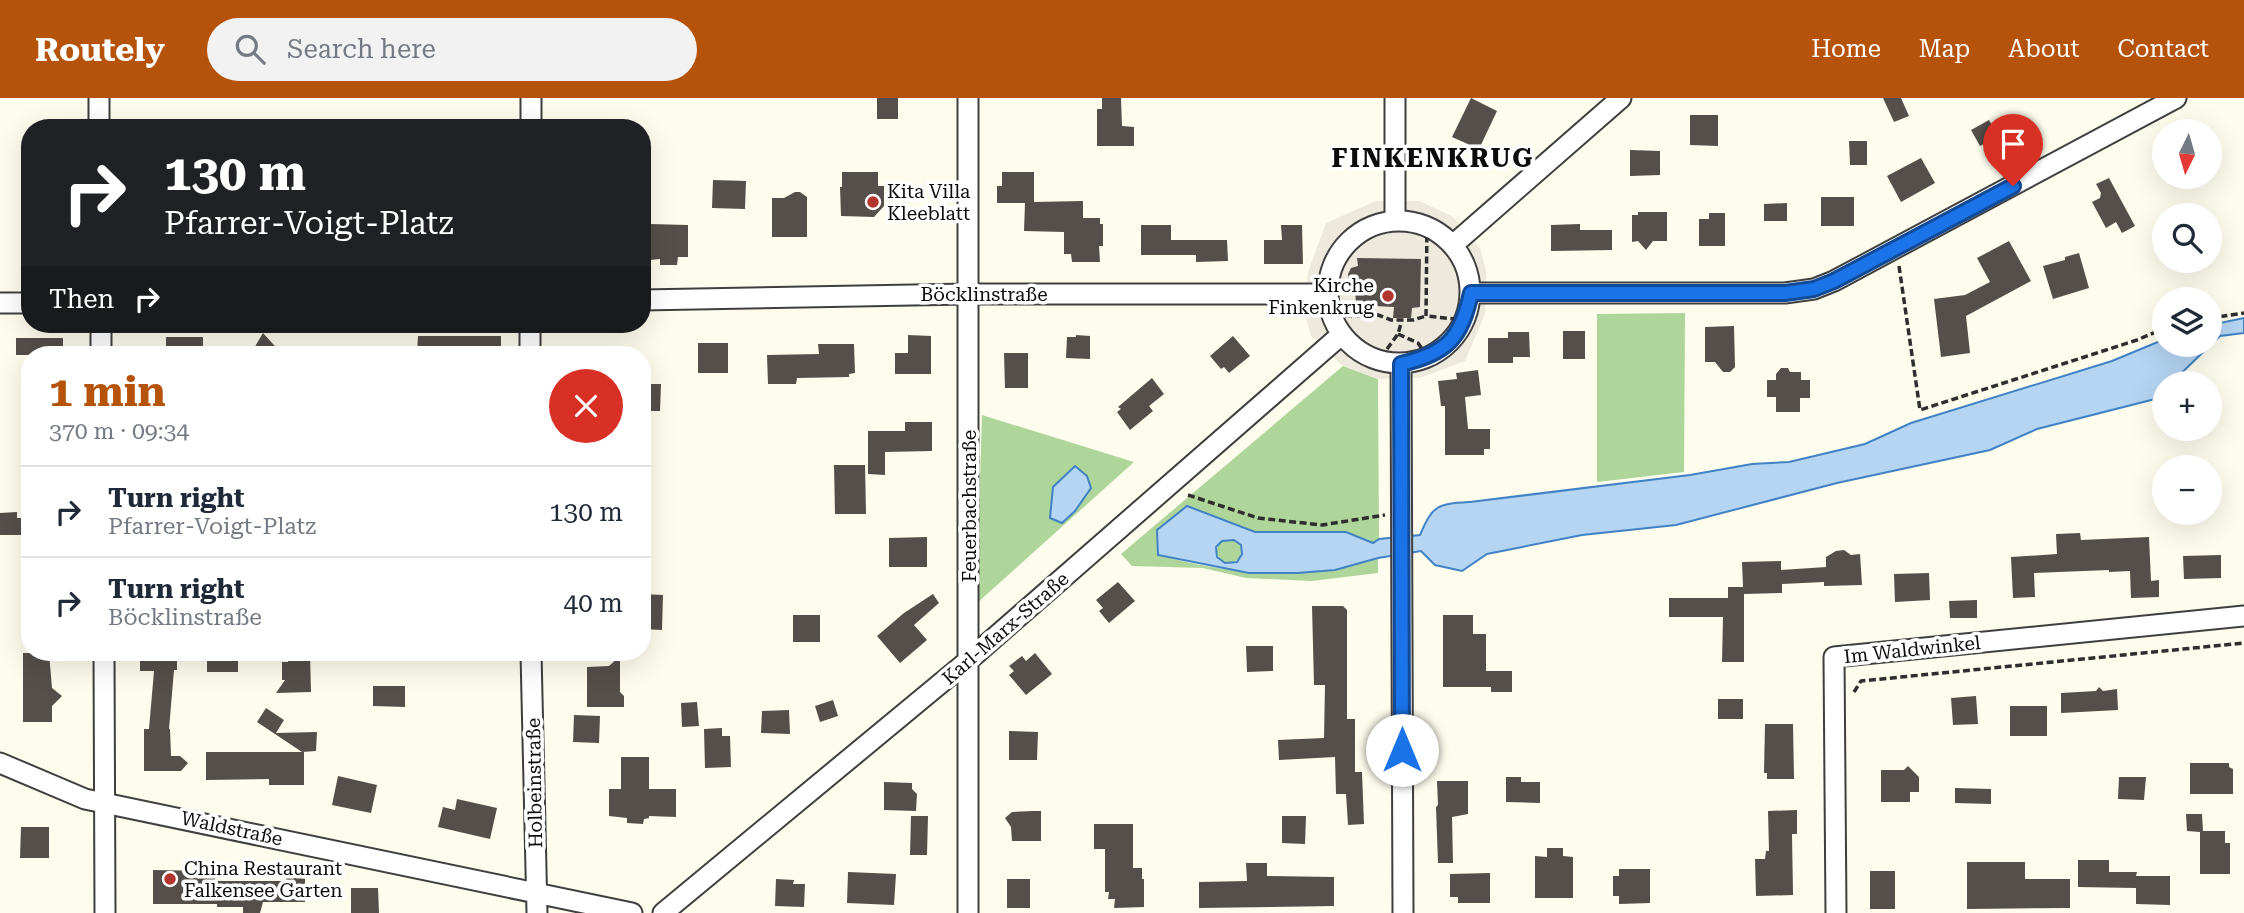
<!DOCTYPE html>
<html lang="en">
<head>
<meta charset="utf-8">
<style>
  body { margin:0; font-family:"Roboto Serif",serif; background:#f2f2f3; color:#1f2937; height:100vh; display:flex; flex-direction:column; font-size:26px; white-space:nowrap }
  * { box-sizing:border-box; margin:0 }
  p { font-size:23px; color:#747a83 }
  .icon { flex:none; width:38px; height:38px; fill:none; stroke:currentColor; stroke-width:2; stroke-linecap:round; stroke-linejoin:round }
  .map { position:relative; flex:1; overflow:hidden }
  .sheet { position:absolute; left:21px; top:248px; width:630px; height:315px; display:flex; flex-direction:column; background:#fff; border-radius:28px; box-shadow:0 7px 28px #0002 }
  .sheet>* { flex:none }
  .top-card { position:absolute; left:21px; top:21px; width:630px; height:214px; border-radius:28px; box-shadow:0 7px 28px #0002; background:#202124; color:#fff; overflow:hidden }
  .needle { width:46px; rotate:185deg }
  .controls { position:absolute; left:2152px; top:21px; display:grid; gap:14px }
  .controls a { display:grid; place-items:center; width:70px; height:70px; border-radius:50%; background:#fff; box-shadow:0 7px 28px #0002; font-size:35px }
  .pin { position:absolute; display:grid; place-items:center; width:60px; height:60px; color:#fff; margin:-72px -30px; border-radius:50% 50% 50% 0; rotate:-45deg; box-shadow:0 0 7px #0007 }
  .pin .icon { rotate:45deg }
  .me { position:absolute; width:77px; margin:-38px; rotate:0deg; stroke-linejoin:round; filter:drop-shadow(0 0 5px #0008) }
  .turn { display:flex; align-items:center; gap:24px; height:147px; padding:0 28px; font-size:32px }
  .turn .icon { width:91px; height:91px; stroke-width:2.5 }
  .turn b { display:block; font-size:49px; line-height:60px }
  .then { display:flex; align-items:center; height:66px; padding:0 28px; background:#0003; gap:14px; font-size:26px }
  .round { display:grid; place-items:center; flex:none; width:74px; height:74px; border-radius:37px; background:#f2f2f3 }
  .headline { display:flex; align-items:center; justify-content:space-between; height:119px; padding:0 28px }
  h1 { font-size:42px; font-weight:700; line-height:52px; color:#b45309 }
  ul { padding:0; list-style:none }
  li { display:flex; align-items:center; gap:21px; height:91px; padding:0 28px; border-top:2px solid #e0e1e3 }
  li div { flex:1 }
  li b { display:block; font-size:26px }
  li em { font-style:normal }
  header { display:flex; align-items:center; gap:42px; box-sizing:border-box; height:98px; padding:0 35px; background:#b45309; color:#fff }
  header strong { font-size:33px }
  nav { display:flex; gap:38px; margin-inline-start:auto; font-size:24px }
  .search { width:490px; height:63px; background:#f2f2f3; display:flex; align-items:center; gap:18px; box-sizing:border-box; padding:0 24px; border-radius:38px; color:#747a83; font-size:26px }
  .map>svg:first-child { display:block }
</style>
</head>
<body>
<header>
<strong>Routely</strong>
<div class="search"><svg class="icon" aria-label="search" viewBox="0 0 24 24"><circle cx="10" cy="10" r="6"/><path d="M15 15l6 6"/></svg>Search here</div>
<nav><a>Home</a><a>Map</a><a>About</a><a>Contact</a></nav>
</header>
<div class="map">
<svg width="2244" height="815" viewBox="0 0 2244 815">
  <rect width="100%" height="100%" fill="#fefced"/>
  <path fill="#aed59a" d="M1685,215l-1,159 -87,10v-168z
    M1343,268l35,13 1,160 -6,4 -27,-11h-91l-68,-26 -30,24 1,25c73,20 147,27 220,3v15l-66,8 -66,-3 -43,-10 -71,-2 -11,-12z
    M982,317l152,47 -158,142z
    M1217 453a12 12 0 1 1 24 0a12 12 0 1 1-24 0Z"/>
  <path fill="#edeadd" d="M1376,103h43l33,15 28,32 6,23 -1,43 -20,47 -45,17 -42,1 -35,-13 -32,-30 -6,-21 3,-43 18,-49z"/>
  <path fill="#b5d5f2" stroke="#4182c4" stroke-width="2" fill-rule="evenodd" d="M2244,220v15l-24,3 -49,47h-6v6l-10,10 -118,30 -47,21 -153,33 -161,42 -94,10 -95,19 -25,17 -27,-6 -14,-14 -43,7 -43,12 -38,3h-48l-91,-18 -1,-25 30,-24 68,26h91l27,11 6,-4 41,-4c13,-31 18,-31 50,-33l220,-27 62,-11 37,-2 76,-18 46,-21 201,-62 53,-22v6h45v-20zM1234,442l7,5 1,9 -5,8 -12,1 -8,-6 -1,-10 6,-6z
    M1075,368l12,10 4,12 -16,23 -13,12 -12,-5 3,-31z"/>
  <path fill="#544f4a" d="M877,0h21v21h-21z
    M1102,0h19l1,28 12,1v19h-37v-37h5z
    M1471,0l26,13 -18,38 -27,-12z
    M1883,0h18l8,18 -15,6z
    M1690,17h28v31l-28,-1z
    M1989,22l9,16 -18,10 -9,-16z
    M1849,43h18v24h-17z
    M1630,52l30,1v24l-30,1z
    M1921,60l14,25 -34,19 -14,-26z
    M842,74h36v14h6v20l-10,11 -33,-1 -1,-29h2z
    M1002,74h32v30l49,-1v17h17v6h3v22h-4l1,16h-28l-1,-8h-7v-22l-40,-1 1,-28h-28v-17h5z
    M2109,80l26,48 -13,7 -6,-11 -10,6 -14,-26 8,-4 1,-5 -5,-9z
    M713,82l33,1 -1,28 -33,-1z
    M795,94h5l7,5v40h-35v-39h12z
    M1821,99h33v29h-33z
    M1787,105v18h-23v-17z
    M1638,114h29v29h-14l-7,9 -8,-9 -6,1v-27h6z
    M1709,115h16v33h-26v-27h10z
    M650,126l38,1v32h-10l-1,8h-17v-6l-10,1z
    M1580,126v6h32v20l-61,1v-26z
    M1141,127h30v15h56l1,21 -32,1v-7h-55z
    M1281,127h21l1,39h-39v-24h18z
    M2009,143l22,40 -65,35 4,37 -29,4 -7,-58 31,-4 25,-13 -13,-24z
    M2079,155l10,35 -36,11 -10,-33 22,-6v-3z
    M1357,160l64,1 -1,48 -8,1 -1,10h-18l1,-11 -38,-2 -1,-19 -6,-4 -1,-8 3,-6 7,-2z
    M1734,228l1,41 -5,5h-7l-8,-10h-10v-35z
    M1563,233h22v28h-22z
    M1508,234h21l1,25h-17v6h-25v-25h20z
    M263,235l20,22h-33z
    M908,237l23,1v38h-36v-21h13z
    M1076,237l14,1v23l-24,-1 1,-21h9z
    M418,238h83v19h-84z
    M1233,238l17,20 -21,17 -5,-6 -3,2 -11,-13z
    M166,239h37v18h-37z
    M16,240h47v17h-47z
    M698,245h30v30h-30z
    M818,246h36l1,29 -6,1v3l-52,1 -1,6h-28l-1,-29 52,-1z
    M1004,255h24v35h-23z
    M1781,270h7l2,4h11v8h9v18h-10v14h-24v-15h-9v-17h9v-6z
    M1478,272l3,25 -16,2 3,32h22v20h-6v6h-39v-49h-4l-3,-25 19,-2 -1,-6z
    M1152,280l12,16 -15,12 4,5 -23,19 -13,-18 4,-3 -3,-2z
    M642,286h19l-1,27h-18z
    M905,324h27v29l-47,1v23l-17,-1v-43h37z
    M834,367h31l1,49h-31z
    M17,414v6h13v17h-30v-22z
    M2080,435l1,7 68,-3 2,44 8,-1v17l-28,1 -1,-27 -21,1v-2l-75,3 1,24 -22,1 -2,-41 46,-3 -1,-20z
    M927,439v30h-38v-29z
    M1844,452l7,5 9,-1 2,31 -38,1v-4l-42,2v9l-38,1v68h-22l1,-45h-54v-19h59v-11h15l-1,-25 39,-1v9l45,-3v-10l10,-6z
    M2221,457v23l-37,1 -1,-23z
    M1929,475l1,27 -35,2 -1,-28z
    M1118,484l17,19 -26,22 -10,-12 4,-3 -7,-8z
    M642,496l21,1 -1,35 -20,-1z
    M933,496l6,9 -25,22 13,15 -27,23 -23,-27 27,-23z
    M1977,502v18h-27l-1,-17z
    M1312,508h31l4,4v109h8v53h7l2,52 -16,1 -2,-31h-10l-1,-37 -56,3 -1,-20 46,-2 1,-53h-11z
    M793,517h27v27h-27z
    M1443,517h30v19h13v37h26v21h-21v-5h-48z
    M1246,548h27v25l-26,1z
    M23,555h26l3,35 10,8 -10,10v16h-29z
    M140,555h37v17h-3l-5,59h1l1,27h9l8,7 -7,8h-37v-42h5l5,-58h-14z
    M207,555h31v19h-31z
    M288,555h22l1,39 -35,1 9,-13h-3v-18h6z
    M1035,555l17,21 -26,21 -17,-20 5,-4 -5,-5 13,-10 4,5z
    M620,558v36l4,4v11h-37v-40l22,-1z
    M373,588h32v21l-32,-1z
    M2099,589l4,4 14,-2 1,21 -57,3v-20l35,-2z
    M1976,598l2,28 -25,1 -2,-27z
    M1718,601h25v20h-25z
    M833,602l5,16 -18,6 -5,-16z
    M697,604l2,24 -17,1 -1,-24z
    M2010,608h37v30h-37z
    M266,610l18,12 -8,13 41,-1 -1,19 -14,1 -45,-30z
    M789,612l1,24 -29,-1 1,-22z
    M574,617l26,1 -1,27 -26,-1z
    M1765,626h28l1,55h-27v-6h-3z
    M722,630v8h8l1,31 -26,1 -1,-39z
    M1009,633l29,1 -1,28h-28z
    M206,654h98v33h-35v-6l-63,1z
    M621,659h28v32h27v28l-27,-1v2l-5,1 -1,5 -16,-1v-5l-18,-2v-27h12z
    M2190,665h39v4l4,2v25h-43z
    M1908,668l11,11v15h-9v10h-29v-32h23z
    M338,678l39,9 -6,28 -39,-8z
    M1506,679h15v5h19v21l-34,-1z
    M2119,679h27l-2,23 -26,-1z
    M1437,683h31v33l-16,3 1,46h-15l-2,-56 2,-2z
    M884,684l28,1v6l5,5 -1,17 -32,-1z
    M1955,690l36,1v15l-36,-1z
    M457,701l40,9 -7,31 -52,-12 5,-20 12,3z
    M1797,712v24h-5l1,61 -37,1 -1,-37h10l1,-8h3l-1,-40z
    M1033,713h8v30h-29l-1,-14 -6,-9 7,-6z
    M2186,716h16l1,17h22v12h5v31h-30v-42l-13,-1z
    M911,718h17l-1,39h-17z
    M1282,718h24l-1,28 -23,-1z
    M1094,726h39v44h9v11h2v28l-30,1 1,-9h-7l1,-7h-4v-43h-11z
    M21,729h28v31h-29z
    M1547,750h16v8l10,1v41h-38v-42l12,1z
    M2078,762h31v12h28l-1,4h34v29l-34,-1v-16l-58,-1z
    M1967,764h58v17h45v29l-103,1z
    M1246,765h21v13l67,1v29l-135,2v-26l48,-1z
    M1619,771h31v34l-31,1v-8h-6v-20h6z
    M153,772l62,1v10h71v-7l19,-1v29h-42l-3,11h-17v-6h-26v-3h-64z
    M1870,773h25v38h-25z
    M848,774l48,2 -2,31 -47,-2z
    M1490,775v30h-32v-6h-8v-23z
    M776,781l18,1 -1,4h12l-1,23 -29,-1z
    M1007,781h23v29h-23z
    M351,790h27l1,25h-28z"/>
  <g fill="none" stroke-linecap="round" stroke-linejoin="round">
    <g stroke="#3f3f3f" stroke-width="13">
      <path id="lane" d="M99,28l136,1"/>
    </g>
    <g stroke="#3f3f3f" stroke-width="23">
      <path id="street" d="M99,0v30
        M968,0v815
        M1395,0v121
        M531,30v-30
        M1328 194a71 71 0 1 1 142 0a71 71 0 1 1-142 0Z
        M1454,146l167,-146
        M1471,195h314l29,-4 20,-8 342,-183
        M642,202l326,-6h359
        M0,205h30
        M101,226v31
        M530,257v-31
        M1401,266l2,549
        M104,555l1,260
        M531,555l6,260
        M0,665l85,36 547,114
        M663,815l307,-254 371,-324
        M1836,815l-2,-256 410,-41"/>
    </g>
    <path stroke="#2e2e2e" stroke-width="3.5" stroke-dasharray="7 3.5" stroke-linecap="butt" d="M1427,127l-1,91 39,4
      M1899,168l21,144 217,-70 28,-12
      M1345,218l33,-1 13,5h22l13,-4
      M2210,220l34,-5
      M1398,236l20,9 10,15
      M1387,251l11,-15 4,-14
      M1188,397l70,23 64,7 63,-10
      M1854,594l7,-11 383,-38"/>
    <use href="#lane" stroke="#fff" stroke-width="10"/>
    <use href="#street" stroke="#fff" stroke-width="19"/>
  </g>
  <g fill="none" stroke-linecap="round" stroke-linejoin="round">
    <g stroke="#114b97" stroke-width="18">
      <path id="route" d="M1402,652l-1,-386c46,-11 60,-25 70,-71h314l29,-4 20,-8 179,-95"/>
    </g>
    <use href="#route" stroke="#1a73e8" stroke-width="12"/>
  </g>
  <g fill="#b3362e" stroke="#fff" stroke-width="2.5">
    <circle cx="873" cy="104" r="7"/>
    <circle cx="1388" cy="198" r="7"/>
    <circle cx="170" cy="781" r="7"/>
  </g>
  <g text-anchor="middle" stroke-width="7" stroke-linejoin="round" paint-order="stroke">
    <g font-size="19" fill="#0c0c0c" stroke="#fff" text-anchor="start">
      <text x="887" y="100">Kita Villa<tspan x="887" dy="22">Kleeblatt</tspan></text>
      <text x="1374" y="194" text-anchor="end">Kirche<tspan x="1374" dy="22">Finkenkrug</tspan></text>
      <text x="184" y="777">China Restaurant<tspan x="184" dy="22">Falkensee Garten</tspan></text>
    </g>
    <g font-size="19" fill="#0c0c0c" stroke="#fff">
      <text x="984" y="203">Böcklinstraße</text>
      <text transform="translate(969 408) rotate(-90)" y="7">Feuerbachstraße</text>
      <text transform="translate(1005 530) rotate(-41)" y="7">Karl-Marx-Straße</text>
      <text transform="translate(1912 551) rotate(-6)" y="7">Im Waldwinkel</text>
      <text transform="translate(534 685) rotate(-91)" y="7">Holbeinstraße</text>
      <text transform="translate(232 730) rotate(12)" y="7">Waldstraße</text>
    </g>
    <g font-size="26" font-weight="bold" letter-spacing="2" fill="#0c0c0c" stroke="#fff">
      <text x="1433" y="69">FINKENKRUG</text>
    </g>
  </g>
</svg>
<div class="controls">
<a><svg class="needle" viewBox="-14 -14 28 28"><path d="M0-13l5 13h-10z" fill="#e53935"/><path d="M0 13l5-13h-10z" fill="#747a83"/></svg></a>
<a><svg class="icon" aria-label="search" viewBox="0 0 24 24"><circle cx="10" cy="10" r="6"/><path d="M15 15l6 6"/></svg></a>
<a><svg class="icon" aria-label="layers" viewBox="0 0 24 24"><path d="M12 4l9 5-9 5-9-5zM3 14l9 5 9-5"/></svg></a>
<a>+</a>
<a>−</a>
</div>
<div class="pin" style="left:2013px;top:88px;background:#d93025"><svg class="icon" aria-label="arrive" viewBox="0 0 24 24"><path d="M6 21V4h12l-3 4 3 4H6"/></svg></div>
<svg class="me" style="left:1402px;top:652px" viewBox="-20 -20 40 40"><circle r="19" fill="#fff"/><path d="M0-13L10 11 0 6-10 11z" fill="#1a73e8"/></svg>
<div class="top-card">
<div class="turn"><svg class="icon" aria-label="right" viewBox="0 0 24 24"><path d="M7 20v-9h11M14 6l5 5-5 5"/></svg><div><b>130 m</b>Pfarrer-Voigt-Platz</div></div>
<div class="then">Then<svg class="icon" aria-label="right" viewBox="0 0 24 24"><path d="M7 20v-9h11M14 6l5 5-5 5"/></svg></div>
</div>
<section class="sheet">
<div class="headline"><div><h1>1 min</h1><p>370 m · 09:34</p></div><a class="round" style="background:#d93025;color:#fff"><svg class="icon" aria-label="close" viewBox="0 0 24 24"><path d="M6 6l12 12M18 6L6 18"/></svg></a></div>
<ul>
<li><svg class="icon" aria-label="right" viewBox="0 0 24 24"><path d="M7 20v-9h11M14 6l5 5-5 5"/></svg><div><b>Turn right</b><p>Pfarrer-Voigt-Platz</p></div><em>130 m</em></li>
<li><svg class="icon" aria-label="right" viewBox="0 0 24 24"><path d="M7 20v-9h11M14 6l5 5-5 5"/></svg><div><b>Turn right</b><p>Böcklinstraße</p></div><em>40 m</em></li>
</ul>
</section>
</div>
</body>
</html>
